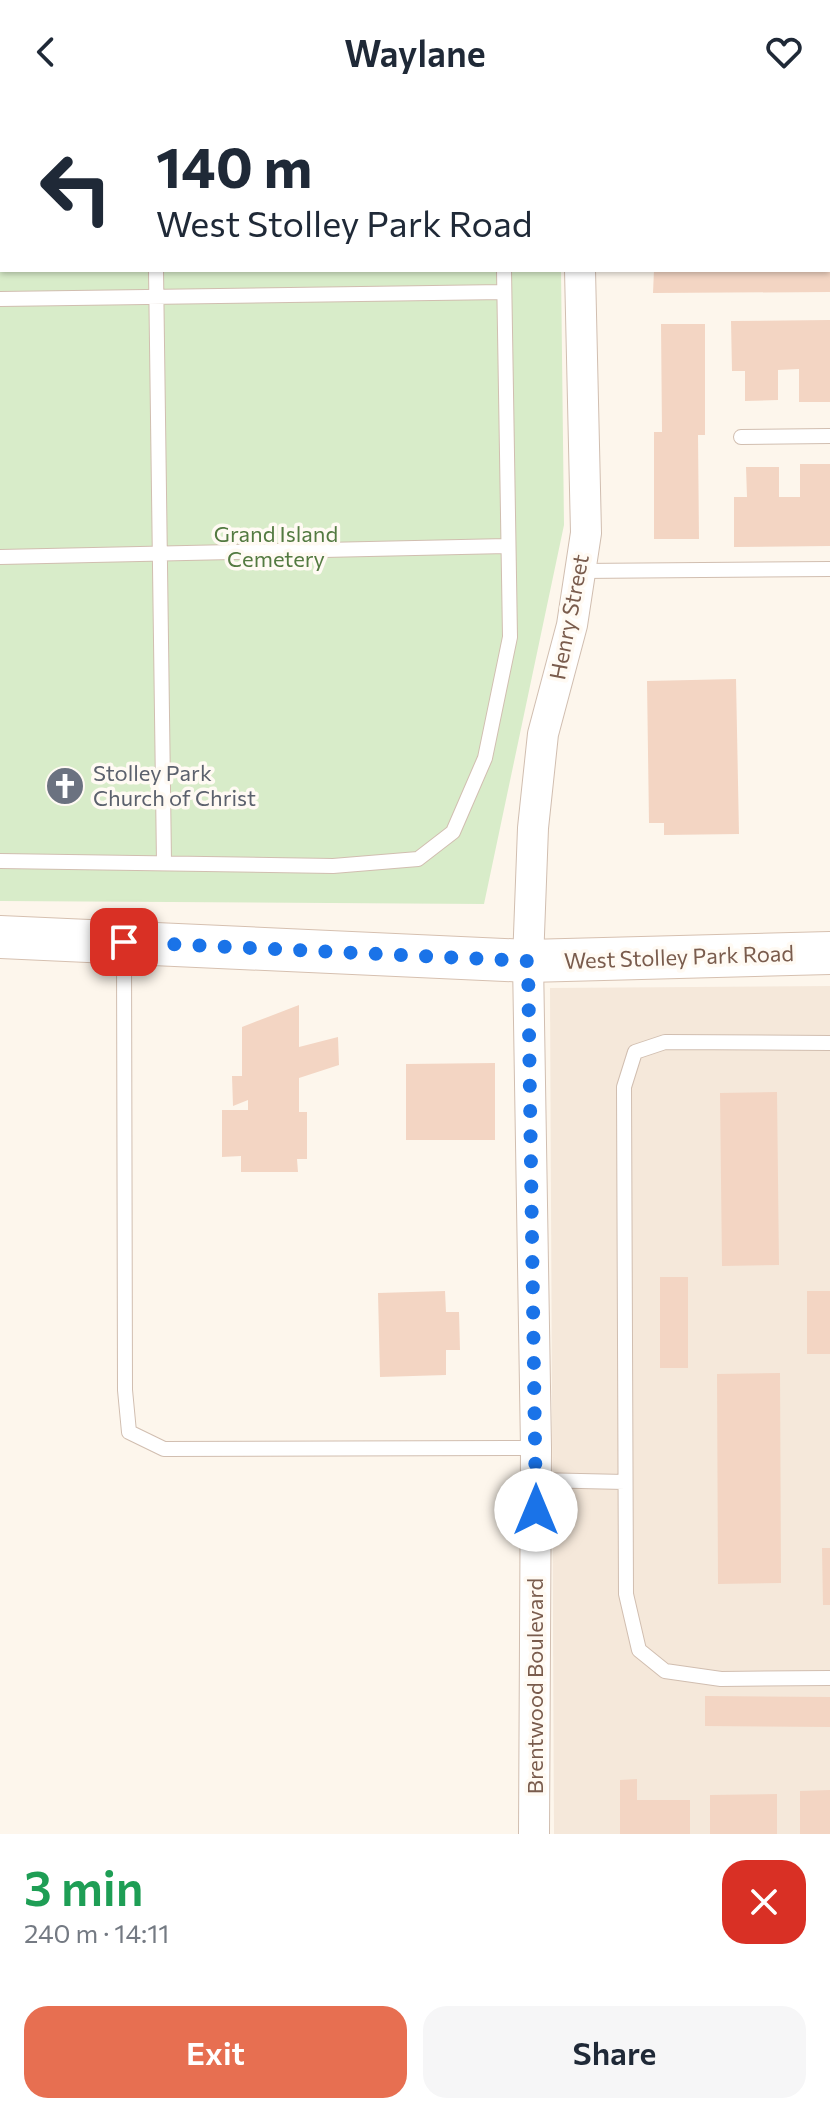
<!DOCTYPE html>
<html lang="en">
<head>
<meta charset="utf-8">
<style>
  body { margin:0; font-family:Commissioner,sans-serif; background:#f6f6f7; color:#1f2937; height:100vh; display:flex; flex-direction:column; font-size:30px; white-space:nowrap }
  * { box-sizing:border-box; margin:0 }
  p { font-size:26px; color:#747a83 }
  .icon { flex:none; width:44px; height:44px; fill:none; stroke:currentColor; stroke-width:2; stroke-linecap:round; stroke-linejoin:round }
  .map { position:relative; height:1730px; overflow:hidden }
  .details { display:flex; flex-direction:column; background:#fff; flex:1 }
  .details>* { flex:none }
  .guide { position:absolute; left:0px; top:0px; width:830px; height:168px; box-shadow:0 2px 6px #0004; background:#fff; color:#1f2937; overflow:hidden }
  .pin { position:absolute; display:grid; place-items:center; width:68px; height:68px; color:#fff; margin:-34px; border-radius:16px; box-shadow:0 4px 12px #0006 }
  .me { position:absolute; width:88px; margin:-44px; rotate:0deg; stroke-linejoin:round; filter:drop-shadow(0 0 6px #0008) }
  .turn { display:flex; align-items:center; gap:28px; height:168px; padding:0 24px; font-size:36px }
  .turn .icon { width:104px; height:104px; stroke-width:2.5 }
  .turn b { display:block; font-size:56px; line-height:68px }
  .round { display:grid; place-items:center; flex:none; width:84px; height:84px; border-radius:24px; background:#f6f6f7 }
  .summary { display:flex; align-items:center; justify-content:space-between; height:136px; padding:0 24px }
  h1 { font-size:48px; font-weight:600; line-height:60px; color:#1e9e55 }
  .primary-button { display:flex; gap:16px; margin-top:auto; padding:16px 24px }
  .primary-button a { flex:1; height:92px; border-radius:24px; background:#e76f51; color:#fff; font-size:32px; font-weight:600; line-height:92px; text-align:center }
  .primary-button a+a { background:#f6f6f7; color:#1f2937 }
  header { display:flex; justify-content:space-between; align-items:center; height:104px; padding:0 24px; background:#fff; font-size:36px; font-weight:600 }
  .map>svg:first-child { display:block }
</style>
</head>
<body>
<header><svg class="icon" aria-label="back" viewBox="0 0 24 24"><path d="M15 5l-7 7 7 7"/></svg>Waylane<svg class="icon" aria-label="heart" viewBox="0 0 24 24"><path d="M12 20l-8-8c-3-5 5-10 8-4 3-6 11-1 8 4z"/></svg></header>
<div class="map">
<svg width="830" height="1730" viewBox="0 0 830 1730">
  <rect width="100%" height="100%" fill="#fdf6ec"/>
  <path fill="#f5e8da" d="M830,882v848h-276l-4,-846z"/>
  <path fill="#d8ecc9" d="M0,0h559l-557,2v164h559l3,255 -80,379 -484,-3z"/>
  <path fill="#f3d5c3" d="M654,166h176v22l-177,1z
    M830,216v82h-31v-33l-21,1v30l-33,1v-30h-13l-1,-50z
    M661,220h44v111h-7l1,104h-45v-107h8z
    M800,360h30v82l-96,1v-50h13l-1,-30h33v30h21z
    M736,575l3,155 -75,1v-12h-15l-2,-142z
    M299,901v42l39,-10 1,28 -40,13v34h8v47h-10l1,13h-57v-16l-19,1v-47h26v-10l-15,6 -1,-30h10v-49z
    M495,959v77h-89v-76z
    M777,988l2,173 -57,1 -2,-173z
    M660,1173h28v91h-28z
    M445,1187l1,21h13l1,38h-14v25l-66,2 -2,-84z
    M807,1187h23v63h-23z
    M780,1269l1,210 -63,1 -1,-210z
    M822,1444h8v57h-7z
    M705,1592l125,1v30l-125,-1z
    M637,1675v21h53v34h-70v-54z
    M830,1686v44h-30v-43z
    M777,1690v40h-67v-39z"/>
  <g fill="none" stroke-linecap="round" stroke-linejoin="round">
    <g stroke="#d1beb0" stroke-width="16">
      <path id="service" d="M153,0v2
        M503,0v2
        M828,123h2
        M156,166l8,593
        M0,195l504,-7
        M741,333l89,-1
        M0,453l507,-11
        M580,467l250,-2
        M0,757l333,5 85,-7 35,-27 32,-74 25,-121 -6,-367
        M124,843l1,443 4,42 35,17 372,-1
        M830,939l-165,-1 -30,10 -11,35 2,507 13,56 26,21 56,8 109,-1
        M536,1376l89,2"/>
    </g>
    <g stroke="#d1beb0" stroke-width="32">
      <path id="minor" d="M578,0v2
        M534,1730l2,-386 -8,-487 5,-133 10,-94 29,-109 14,-92 -6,-263"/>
    </g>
    <g stroke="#d6c0b0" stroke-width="44">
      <path id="secondary" d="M0,833l528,24 302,-8"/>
    </g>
    <use href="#service" stroke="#fff" stroke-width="14"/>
    <use href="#minor" stroke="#fff" stroke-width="30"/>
    <use href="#secondary" stroke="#fff" stroke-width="42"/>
  </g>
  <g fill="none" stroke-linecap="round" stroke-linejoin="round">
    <path stroke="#1a73e8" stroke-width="14" stroke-dasharray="0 25.2" d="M124,838l404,19 8,549"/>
  </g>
  <defs>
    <g id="church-disc" transform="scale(2)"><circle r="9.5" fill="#6b7280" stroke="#fffaf3"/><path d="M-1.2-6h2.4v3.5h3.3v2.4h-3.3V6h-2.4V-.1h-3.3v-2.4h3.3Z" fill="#fff"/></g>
  </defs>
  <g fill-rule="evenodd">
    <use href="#church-disc" x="65" y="682"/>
  </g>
  <g text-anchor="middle" stroke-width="7" stroke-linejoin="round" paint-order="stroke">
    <g font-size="22" fill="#537a41" stroke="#fffaf3">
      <text x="276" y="438">Grand Island<tspan x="276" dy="25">Cemetery</tspan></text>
    </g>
    <g font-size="22" fill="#7a5c4d" stroke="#fffaf3">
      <text transform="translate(569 513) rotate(-79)" y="8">Henry Street</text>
      <text transform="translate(679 853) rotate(-2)" y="8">West Stolley Park Road</text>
      <text transform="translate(535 1582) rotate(-90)" y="8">Brentwood Boulevard</text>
    </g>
    <g font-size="22" fill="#5b616d" stroke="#fffaf3" text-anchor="start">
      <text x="93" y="677">Stolley Park<tspan x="93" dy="25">Church of Christ</tspan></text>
    </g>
  </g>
</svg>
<div class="pin" style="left:124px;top:838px;background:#d93025"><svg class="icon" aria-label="arrive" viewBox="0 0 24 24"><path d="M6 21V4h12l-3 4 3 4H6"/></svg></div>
<svg class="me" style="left:536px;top:1406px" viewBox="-20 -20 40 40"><circle r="19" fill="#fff"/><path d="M0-13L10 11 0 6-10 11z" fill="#1a73e8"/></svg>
<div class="guide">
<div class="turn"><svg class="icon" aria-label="left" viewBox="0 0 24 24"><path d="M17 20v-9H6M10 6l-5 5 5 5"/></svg><div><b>140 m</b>West Stolley Park Road</div></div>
</div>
</div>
<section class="details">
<div class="summary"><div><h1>3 min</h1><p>240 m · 14:11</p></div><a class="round" style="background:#d93025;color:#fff"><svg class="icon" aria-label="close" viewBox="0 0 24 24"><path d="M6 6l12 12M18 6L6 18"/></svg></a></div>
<div class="primary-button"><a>Exit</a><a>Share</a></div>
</section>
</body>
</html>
